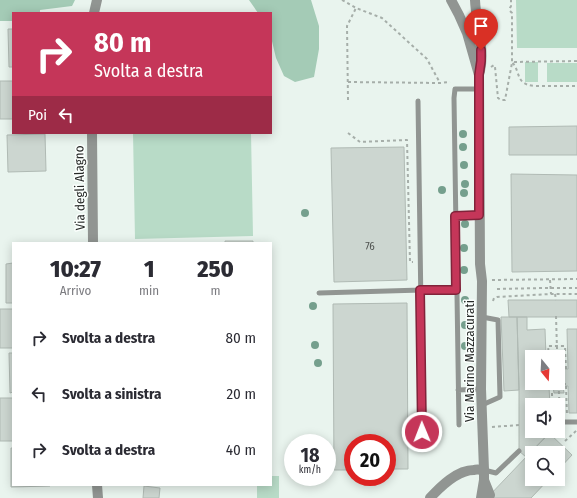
<!DOCTYPE html>
<html lang="it">
<head>
<meta charset="utf-8">
<style>
  body { margin:0; font-family:"Fira Sans Condensed",sans-serif; background:#f7f7f7; color:#2b2b33; height:100vh; display:flex; flex-direction:column; font-size:15px; white-space:nowrap }
  * { box-sizing:border-box; margin:0 }
  p { font-size:13px; color:#7c7c81 }
  .icon { flex:none; width:22px; height:22px; fill:none; stroke:currentColor; stroke-width:2; stroke-linecap:round; stroke-linejoin:round }
  .map { position:relative; flex:1; overflow:hidden }
  .drawer { position:absolute; left:12px; top:242px; width:260px; height:244px; display:flex; flex-direction:column; background:#fff; border-radius:0px; box-shadow:0 2px 10px #0003 }
  .drawer>* { flex:none }
  .banner { position:absolute; left:12px; top:12px; width:260px; height:122px; border-radius:0px; box-shadow:0 2px 10px #0003; background:#c53659; color:#fff; overflow:hidden }
  .needle { width:26px; rotate:162deg }
  .tools { position:absolute; left:525px; top:350px; display:grid; gap:8px }
  .tools a { display:grid; place-items:center; width:40px; height:40px; border-radius:0px; background:#fff; box-shadow:0 2px 10px #0003; font-size:20px }
  .speed { position:absolute; left:284px; top:434px; display:flex; gap:8px; font-size:20px; font-weight:700; text-align:center }
  .speed>* { display:grid; place-content:center; width:52px; height:52px; border-radius:50%; background:#fff; box-shadow:0 2px 10px #0003; line-height:1 }
  .speed small { font-size:10px; font-weight:400 }
  .speed .limit { border:6px solid #d22; background:#fff; color:#111 }
  .pin { position:absolute; display:grid; place-items:center; width:34px; height:34px; color:#fff; margin:-41px -17px; border-radius:50% 50% 50% 0; rotate:-45deg; box-shadow:0 0 4px #0007 }
  .pin .icon { rotate:45deg }
  .me { position:absolute; width:44px; margin:-22px; rotate:359deg; stroke-linejoin:round; filter:drop-shadow(0 0 3px #0008) }
  .turn { display:flex; align-items:center; gap:14px; height:84px; padding:0 16px; font-size:18px }
  .turn .icon { width:52px; height:52px; stroke-width:2.5 }
  .turn b { display:block; font-size:28px; line-height:34px }
  .then { display:flex; align-items:center; height:38px; padding:0 16px; background:#0003; gap:8px; font-size:15px }
  .eta { display:flex; justify-content:space-evenly; align-items:center; height:68px; text-align:center }
  .eta b { font-size:24px; font-weight:800; line-height:28px }
  ul { padding:0; list-style:none }
  li { display:flex; align-items:center; gap:12px; height:56px; padding:0 16px }
  li div { flex:1 }
  li b { display:block; font-size:15px }
  li em { font-style:normal }
  .map>svg:first-child { display:block }
</style>
</head>
<body>
<div class="map">
<svg width="577" height="498" viewBox="0 0 577 498">
  <rect width="100%" height="100%" fill="#e9f4ee"/>
  <path fill="#b8dbc7" d="M516,0h61v48h-60z
    M525,62h13v20h-13z
    M547,63h30v19h-30z
    M133,133h118l2,103 -118,3z
    M271,476h8v22h-22v-13h14z"/>
  <path fill="#a4cbb6" d="M0,0h75l-3,6 -32,4v3h-27v8h-13z
    M249,0h62l8,26v23l-5,28 -19,5 -11,-6 -8,-18 -5,-21v-24h-13z"/>
  <path fill="#ccd6d0" stroke="#b0bab4" d="M8,29h5v38h-4z
    M0,81h13v38h-13z
    M577,126v29h-68v-28z
    M45,134l1,37 -38,1 -1,-37z
    M404,147l3,133 -73,2 -3,-134z
    M511,174l66,1v96l-65,1z
    M225,241h28v2h-28z
    M13,263v40h-7v-39z
    M508,300h69v17h-68z
    M407,303l1,166h-21v-26h-34v27h-19l-1,-166z
    M0,309h13v39h-13z
    M501,317h16l2,73 -15,1z
    M517,317h10v13l18,-1 1,28h-14v26h26v-14h10l-1,-40h10v84h-8l-1,-27h-5l1,7h-10l-1,-7 -4,1 1,18h-18v26h11l2,2 2,3 -21,21 -7,-6v-61z
    M9,353h4v39l-3,1z
    M0,398h13v43h-13z
    M549,433l23,22 -14,15v-17h-26v26h17l-18,19h-44z
    M11,448h2v37h37v1l-39,1z
    M144,486l16,2 -1,10h-16z"/>
  <g fill="none" stroke-linecap="round" stroke-linejoin="round">
    <path stroke="#a6aea9" stroke-width="2" stroke-dasharray="3 3" stroke-linecap="butt" d="M342,0l14,8 26,10 45,41 13,24
      M577,61l-65,1c9,10 3,22 22,24h43
      M491,67l3,-2 1,2 3,31 3,2h4l7,-37v-50l-2,-2v-3l1,-2v-6
      M348,82l92,1 10,-1
      M348,100l-1,-74 9,-18
      M348,133l12,9 47,-2 3,122h3
      M492,280l85,-1
      M550,280l1,14
      M497,289l47,-1h33
      M555,294l1,6
      M493,301l1,-3 3,-1 54,-3h26
      M556,316l1,33
      M549,357l-1,-11h17l1,23
      M558,373l2,42
      M549,384h4
      M563,384h5
      M566,386l1,29
      M552,387v18
      M492,427l27,-2
      M543,431l5,4
      M565,441l12,-11"/>
    <path stroke="#919592" stroke-width="5" d="M418,101l5,346
      M455,216l24,-1
      M319,293l137,-4
      M458,390l23,-1
      M482,405l18,-8 -2,-77 -16,-3
      M558,422h19
      M459,425l-5,-327 1,-9h24
      M484,470l12,3 23,-22"/>
    <path stroke="#919592" stroke-width="10" d="M94,13l3,-13
      M92,133l1,110
      M97,485l1,13
      M430,498c11,-12 27,-28 44,-28 3,-1 7,0 10,0"/>
    <path stroke="#919592" stroke-width="10" d="M451,0l8,15 8,18 12,42 1,189 2,17 -1,108 3,81v10l-3,18
      M475,0c1,24 10,48 5,71
      M484,480l6,15"/>
  </g>
  <g fill="#759f8d">
    <circle cx="463" cy="134" r="4"/>
    <circle cx="463" cy="147" r="4"/>
    <circle cx="464" cy="165" r="4"/>
    <circle cx="465" cy="184" r="4"/>
    <circle cx="442" cy="190" r="4"/>
    <circle cx="464" cy="193" r="4"/>
    <circle cx="305" cy="213" r="4"/>
    <circle cx="465" cy="224" r="4"/>
    <circle cx="464" cy="248" r="4"/>
    <circle cx="464" cy="270" r="4"/>
    <circle cx="465" cy="300" r="4"/>
    <circle cx="313" cy="306" r="4"/>
    <circle cx="465" cy="325" r="4"/>
    <circle cx="315" cy="345" r="4"/>
    <circle cx="465" cy="346" r="4"/>
    <circle cx="318" cy="363" r="4"/>
  </g>
  <g fill="none" stroke-linecap="round" stroke-linejoin="round">
    <g stroke="#80233a" stroke-width="10">
      <path id="route" d="M422,432l-2,-142h36l-1,-74 24,-1v-140l2,-14v-11"/>
    </g>
    <use href="#route" stroke="#c53659" stroke-width="7"/>
  </g>
  <g text-anchor="middle" stroke-width="3" stroke-linejoin="round" paint-order="stroke">
    <g font-size="11" fill="#505451">
      <text x="370" y="250">76</text>
    </g>
    <g font-size="13" fill="#262927" stroke="#fbfffd">
      <text transform="translate(79 188) rotate(-91)" y="5">Via degli Alagno</text>
      <text transform="translate(469 361) rotate(-90)" y="5">Via Marino Mazzacurati</text>
    </g>
  </g>
</svg>
<div class="tools">
<a><svg class="needle" viewBox="-14 -14 28 28"><path d="M0-13l5 13h-10z" fill="#e53935"/><path d="M0 13l5-13h-10z" fill="#7c7c81"/></svg></a>
<a><svg class="icon" aria-label="sound" viewBox="0 0 24 24"><path d="M4 9h4l5-4v14l-5-4H4zM17 9q2 3 0 6"/></svg></a>
<a><svg class="icon" aria-label="search" viewBox="0 0 24 24"><circle cx="10" cy="10" r="6"/><path d="M15 15l6 6"/></svg></a>
</div>
<div class="speed"><div>18<small>km/h</small></div><div class="limit">20</div></div>
<div class="pin" style="left:481px;top:50px;background:#d93025"><svg class="icon" aria-label="arrive" viewBox="0 0 24 24"><path d="M6 21V4h12l-3 4 3 4H6"/></svg></div>
<svg class="me" style="left:422px;top:432px" viewBox="-20 -20 40 40"><circle r="17" fill="#c53659" stroke="#fff" stroke-width="3"/><path d="M0-11L8 9 0 5-8 9z" fill="#fff"/></svg>
<div class="banner">
<div class="turn"><svg class="icon" aria-label="right" viewBox="0 0 24 24"><path d="M7 20v-9h11M14 6l5 5-5 5"/></svg><div><b>80 m</b>Svolta a destra</div></div>
<div class="then">Poi<svg class="icon" aria-label="left" viewBox="0 0 24 24"><path d="M17 20v-9H6M10 6l-5 5 5 5"/></svg></div>
</div>
<section class="drawer">
<div class="eta">
<div><b>10:27</b><p>Arrivo</p></div>
<div><b>1</b><p>min</p></div>
<div><b>250</b><p>m</p></div>
</div>
<ul>
<li><svg class="icon" aria-label="right" viewBox="0 0 24 24"><path d="M7 20v-9h11M14 6l5 5-5 5"/></svg><div><b>Svolta a destra</b></div><em>80 m</em></li>
<li><svg class="icon" aria-label="left" viewBox="0 0 24 24"><path d="M17 20v-9H6M10 6l-5 5 5 5"/></svg><div><b>Svolta a sinistra</b></div><em>20 m</em></li>
<li><svg class="icon" aria-label="right" viewBox="0 0 24 24"><path d="M7 20v-9h11M14 6l5 5-5 5"/></svg><div><b>Svolta a destra</b></div><em>40 m</em></li>
</ul>
</section>
</div>
</body>
</html>
